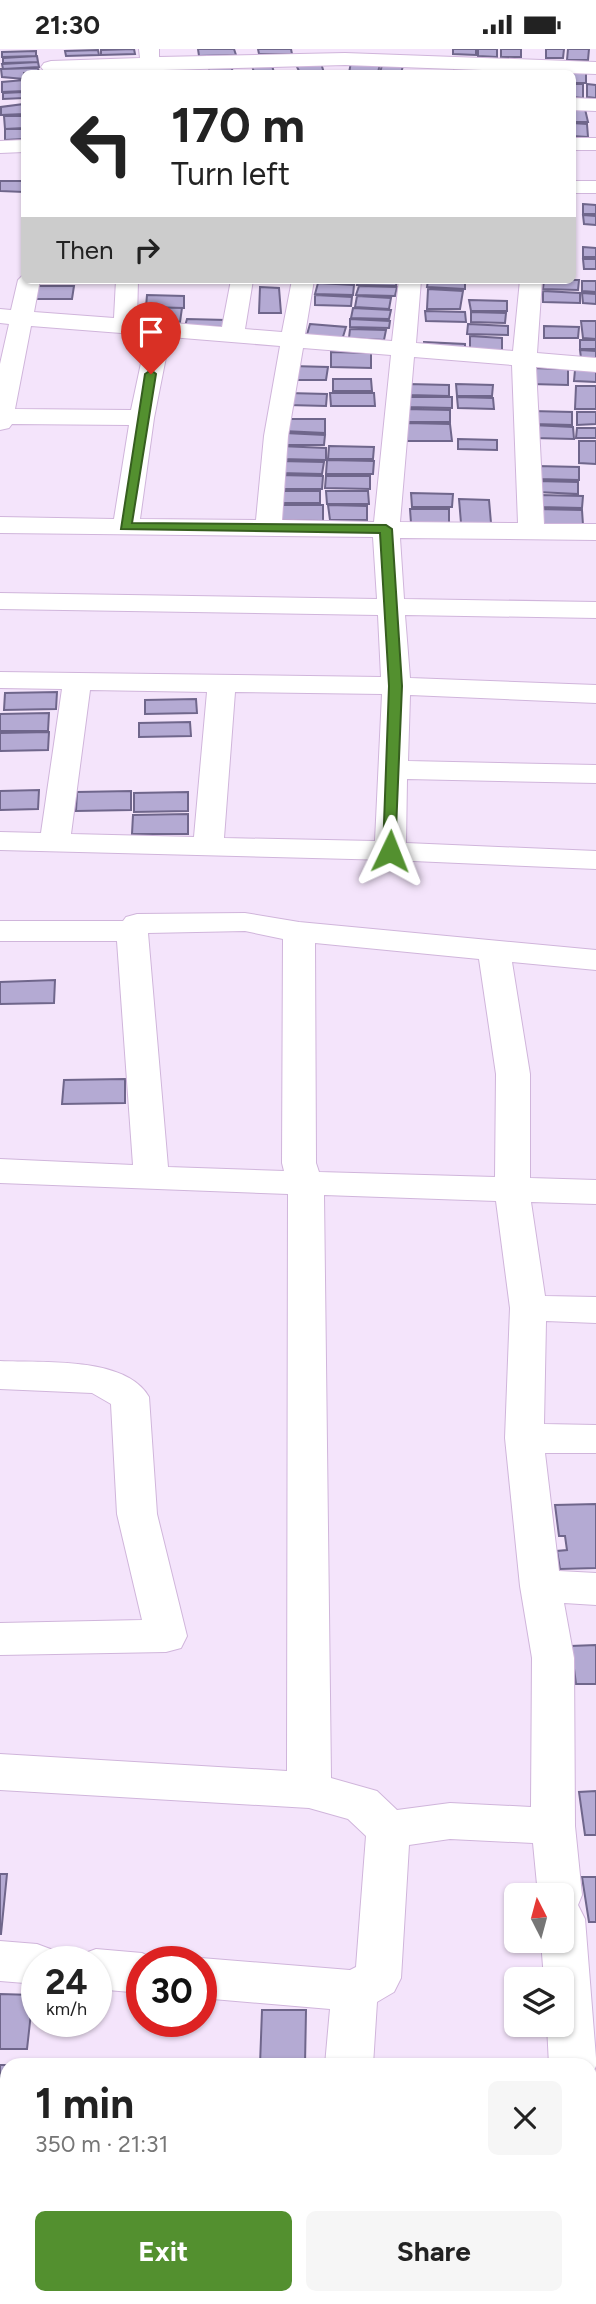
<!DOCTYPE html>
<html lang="en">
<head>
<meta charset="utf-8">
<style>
  body { margin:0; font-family:Figtree,sans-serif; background:#f6f6f6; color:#222; height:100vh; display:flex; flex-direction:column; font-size:26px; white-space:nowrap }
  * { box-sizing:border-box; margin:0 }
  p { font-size:23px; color:#767676 }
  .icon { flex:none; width:38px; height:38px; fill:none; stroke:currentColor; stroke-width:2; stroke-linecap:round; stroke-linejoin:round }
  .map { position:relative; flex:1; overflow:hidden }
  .panel { position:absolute; left:0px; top:2009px; width:597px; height:247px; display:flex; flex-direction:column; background:#fff; border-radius:21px 21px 0 0; box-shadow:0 2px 5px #0004 }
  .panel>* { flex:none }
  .top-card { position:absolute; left:21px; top:21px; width:555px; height:214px; border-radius:10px; box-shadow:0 2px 5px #0004; background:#fff; color:#222; overflow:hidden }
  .needle { width:46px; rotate:354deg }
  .controls { position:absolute; left:504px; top:1834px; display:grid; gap:14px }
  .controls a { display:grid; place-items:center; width:70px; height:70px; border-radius:10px; background:#fff; box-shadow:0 2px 5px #0004; font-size:35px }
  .speed { position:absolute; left:21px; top:1897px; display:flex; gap:14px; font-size:35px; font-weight:700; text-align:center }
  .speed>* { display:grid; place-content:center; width:91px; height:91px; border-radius:50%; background:#fff; box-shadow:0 2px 5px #0004; line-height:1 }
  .speed small { font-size:18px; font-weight:400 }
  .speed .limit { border:10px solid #d22; background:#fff; color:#111 }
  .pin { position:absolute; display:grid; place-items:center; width:60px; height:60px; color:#fff; margin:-72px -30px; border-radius:50% 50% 50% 0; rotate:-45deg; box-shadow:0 0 7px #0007 }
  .pin .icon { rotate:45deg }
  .me { position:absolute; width:77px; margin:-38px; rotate:2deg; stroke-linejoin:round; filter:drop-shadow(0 0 5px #0008) }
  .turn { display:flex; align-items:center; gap:24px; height:147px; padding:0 35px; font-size:32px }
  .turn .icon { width:91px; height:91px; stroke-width:2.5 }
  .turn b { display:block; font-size:49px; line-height:60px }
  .then { display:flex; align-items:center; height:66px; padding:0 35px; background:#0003; gap:14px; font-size:26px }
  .round { display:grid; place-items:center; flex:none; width:74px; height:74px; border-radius:10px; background:#f6f6f6 }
  .summary { display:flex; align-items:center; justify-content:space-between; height:119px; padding:0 35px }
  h1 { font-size:42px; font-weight:700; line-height:52px }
  .primary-button { display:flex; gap:14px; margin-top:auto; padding:14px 35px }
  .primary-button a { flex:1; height:80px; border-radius:10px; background:#53902f; color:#fff; font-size:28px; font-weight:700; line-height:80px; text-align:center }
  .primary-button a+a { background:#f6f6f6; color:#222 }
  .status { display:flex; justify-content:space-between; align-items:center; height:49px; padding:0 35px; background:#fff; direction:ltr }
  .status svg { height:19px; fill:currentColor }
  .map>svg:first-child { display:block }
</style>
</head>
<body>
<div class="status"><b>21:30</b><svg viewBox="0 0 49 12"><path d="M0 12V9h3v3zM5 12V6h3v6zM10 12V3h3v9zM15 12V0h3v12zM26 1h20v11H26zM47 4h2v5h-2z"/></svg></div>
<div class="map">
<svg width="596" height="2255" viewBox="0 0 596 2255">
  <rect width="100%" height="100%" fill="#f4e4fb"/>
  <path fill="#b4aad3" stroke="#6f668b" stroke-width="2" d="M134,0l1,5 -34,1v-5z
    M198,0h36l2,6 -37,1z
    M258,0h33l1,5h-33z
    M453,0h23v6l-23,-1z
    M478,0h19v8l-19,-1z
    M501,0h20v8h-20z
    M546,0h18l-1,9h-17z
    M568,0h21l-1,11h-21z
    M98,1l1,5 -33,1 -1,-5z
    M36,2v5l-34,1v-5z
    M37,7l1,6 -35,1v-5z
    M38,13l1,5 -36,2 -1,-5z
    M351,13l29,1 -2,10h-29z
    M321,14l3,10h-24l-4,-8z
    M231,16l2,8h-23l-2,-7z
    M252,16h20l2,8h-20z
    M382,16l21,1 -2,7h-21z
    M454,17l39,1 -1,6h-38z
    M38,19l1,5h-15v6l-22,-2 -1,-8z
    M564,21l22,1v12h-14v-10h-8z
    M24,31v11l-22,1v-10z
    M572,35h11v14l-11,-1z
    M587,35l9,1v13l-9,-1z
    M24,43v6l-21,1v-6z
    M24,55v10l-23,1v-8z
    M572,60h13l3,13h-16z
    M4,67h20v12l-19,1z
    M572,74l15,1 1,13 -16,-1z
    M5,80h19v10l-19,1z
    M0,132h24v11l-24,-1z
    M583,155l13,1v9h-13z
    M583,166l13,1v9l-12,-1z
    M583,198l13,1v9h-13z
    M583,210h13v10h-12z
    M358,231h39l-1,6 -39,-1z
    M428,231h37v9l-38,-2z
    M544,231h35l-1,10 -35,-1z
    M582,232h14v11l-14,-1z
    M318,234l36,2 -1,10 -38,-1z
    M35,237h39l-2,13h-38z
    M359,237l38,1 -2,9 -39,-1z
    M260,238l19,1 2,25h-22z
    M428,240l35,2 -3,18h-33z
    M543,242l37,2v10l-37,-1z
    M582,244l14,1v10l-13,-1z
    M147,246l37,1v12l-38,-1z
    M315,246l37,2 -1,9 -36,-1z
    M357,247l34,2 -2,11 -34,-2z
    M469,251l38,1v10h-36z
    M144,258l38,1 -2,14 -38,-2z
    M353,259l38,2 -2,9 -38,-1z
    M425,262l40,1 1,10 -40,-1z
    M471,263l35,1 -1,10 -34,-1z
    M187,270l39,1 -2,7 -39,-1z
    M350,270l40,2 -1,7 -39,-1z
    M581,272h15v18l-13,-1z
    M310,275l36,3 -4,13 -36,-2z
    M468,275l40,2v9l-41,-1z
    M544,277l35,1 -1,11h-34z
    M350,280l36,1 -2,10 -35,-2z
    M470,287l32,2v12h-32z
    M580,291h16v9h-16z
    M424,293l41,2v7l-41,-2z
    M580,301l16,1v8l-15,-1z
    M331,303l40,1v15l-40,-1z
    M292,317l36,1 -2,13h-34z
    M529,319l39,1v16l-37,-1z
    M596,320v13l-22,-1 1,-11z
    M333,330h38l1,12h-39z
    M408,335l41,1v11l-41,-1z
    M456,335l37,1 -1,11h-35z
    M576,337h20v23h-21z
    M288,344l39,1 -1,12 -38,-1z
    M330,344h44l1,13h-44z
    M407,348h45v11l-45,-1z
    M457,348l36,1 1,11 -36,-1z
    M405,360l45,1v12h-44z
    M532,362l40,1v13l-39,-1z
    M577,363h19v12l-19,1z
    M284,370h41v14l-42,-2z
    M407,374l43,1 2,17h-45z
    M532,376l41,2 1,12 -40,-1z
    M577,379h19v10h-20z
    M285,384l40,2 -1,10h-40z
    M458,390l39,1v10l-39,-1z
    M579,392h17v23l-17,-1z
    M280,397l46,2v12l-47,-1z
    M329,397l45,1 -1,12h-45z
    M327,411l47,1 -1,13h-47z
    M280,412l44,1 -2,12 -43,-1z
    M537,417l42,1v13l-41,-1z
    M278,426l45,1 -1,13h-44z
    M326,427h44v13l-45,-1z
    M537,432l41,1v12l-41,-2z
    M279,442h41v12h-42z
    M326,442h42l1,13h-42z
    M411,444l42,1 -1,13h-40z
    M539,446l44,1 -1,12 -43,-1z
    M459,450l30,1 2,23h-30z
    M280,456h43v16l-44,-1z
    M328,456l39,1v14h-37z
    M410,460h39v15l-38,-1z
    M536,460l46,1 1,15h-46z
    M57,643l-1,17 -52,1 1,-17z
    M196,650l1,14 -52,1v-14z
    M49,664l-1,18h-48v-17z
    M190,673l1,14 -52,1v-14z
    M49,683l-1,18 -48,1v-18z
    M39,741l-1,19 -38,1v-19z
    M131,742v19l-55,1 1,-19z
    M188,743v19l-54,1v-19z
    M188,765v20h-56l1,-19z
    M55,931l-1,23 -54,1v-22z
    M125,1030v24l-63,1 2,-24z
    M596,1455v64l-36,1 -3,-18 10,-1 -2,-14h-6l-4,-31z
    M596,1596v39h-20l-5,-38z
    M596,1742v44h-11l-6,-43z
    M0,1825h7l-6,60h-1z
    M582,1828h14v45h-7z
    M0,1945l33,1 -6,54h-27z
    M262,1961h44l-1,55h-45z
    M0,2016h7v68h-7z
    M0,2236h7v13h12l-1,6h-18z
    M76,2249h46v6h-47z"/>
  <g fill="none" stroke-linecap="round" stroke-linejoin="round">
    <g stroke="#d0b5db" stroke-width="2">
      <path id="minor" d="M139,0h20v8l186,-4 251,9v12l-251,-9 -294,8 -7,-2 -3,-4 3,-4 7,-2 89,-3z
        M572,49l24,1v12l-24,-1z
        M572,89h24v12h-24z
        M24,91v12l-24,1v-12z
        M572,132h24v12h-24z
        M24,225v6h16l-6,32 80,6 2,-38h22l-1,40 85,7 9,-47h22l-8,49 37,3 10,-52h22l-9,54 87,7 7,-61h22l-5,63 97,8 7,-71h22l-5,73 59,5v14l-60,-5 8,157h52v16l-196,-2 4,61 192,3v16l-191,-3 5,63 186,7v18l-186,-8 -2,66 188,4v18l-189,-4 -1,64 190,8v18l-206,-9 -390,-10v-18l41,1 21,-144 -62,-1v-16l381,5 -3,-62 -378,-6v-16l377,6 -4,-62 -373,-4v-16l114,2 15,-94 -117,-1 -3,4 -9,2v-66l9,-40 -9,-1v-14l11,1 7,-30zM31,277l116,9 -16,75 -116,-1zM170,288l110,9 -16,90 -8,84 -116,-1 14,-101zM303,299l88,7 -17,167 -92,-2 6,-84zM414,308l98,8 6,158 -118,-1zM90,641l117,2 -13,145 -123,-3zM235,643l147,2 -7,147 -151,-3z
        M245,864l54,9 297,28v20l-84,-8 18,112v104l66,2v24l-65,-2 14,94 51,1v26l-50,-2 -2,103 52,1v28h-51l14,118 37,2v32l-32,-2 10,55 1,168 7,69 -4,10 7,14 11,139v8l-6,14v-15h-41l-2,-40h15v-46h-18l-3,-38h21v-46h-24l-5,-52 -83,-4 -41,6 -8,133 -7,14 -17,10 -4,63h-48l5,-56 -129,-11v-36h-11l11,-4 149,12 6,-3 10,-131 -18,-17 -39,-11 -309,-18v-36l287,17 1,-577 -288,-11v-24l133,6 -16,-224h-117v-20h123l3,-4 11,-3zM245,882l38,8 -1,224 2,8 -116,-4 -20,-234zM315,894l164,16 17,115 -1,103 -176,-5 -3,-9zM324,1146l172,6 14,107 -5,130 15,148 12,72 -1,149 -81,-4 -53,7 -20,-19 -46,-13z
        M0,1312c42,2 126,-5 149,36l8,117 30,122 -6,12 -15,4 -166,3v-32l142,-3 -25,-106 -6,-110 -19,-11 -92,-4z
        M0,1892l37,3 16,6 6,12h-22v22l-37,-3z
        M96,1900l46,4 18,9h-18v31l-46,-4v-27h-20l4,-7z
        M0,2094h7v46h-7z
        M590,2228l6,2v25h-39v-6h33z
        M304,2249h50v6h-50z"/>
    </g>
    <use href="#minor" fill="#fff" fill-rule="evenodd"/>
  </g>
  <path fill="#53902f" stroke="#365e1f" stroke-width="2" d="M151,321l5,4 -24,149 254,2 6,4 10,157 -7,168 -5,1 -7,-4 6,-165 -9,-153 -259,-4 24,-155z"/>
</svg>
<div class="controls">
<a><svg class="needle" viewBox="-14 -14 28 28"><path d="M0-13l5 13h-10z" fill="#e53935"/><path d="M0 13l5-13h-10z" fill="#767676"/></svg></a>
<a><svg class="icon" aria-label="layers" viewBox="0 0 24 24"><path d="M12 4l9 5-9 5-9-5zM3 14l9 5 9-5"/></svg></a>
</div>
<div class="speed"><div>24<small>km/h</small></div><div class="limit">30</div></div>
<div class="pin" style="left:151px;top:325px;background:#d93025"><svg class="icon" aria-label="arrive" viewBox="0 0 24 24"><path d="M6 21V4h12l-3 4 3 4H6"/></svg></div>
<svg class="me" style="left:390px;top:802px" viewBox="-20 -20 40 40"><path d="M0-17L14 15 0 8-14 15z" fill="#53902f" stroke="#fff" stroke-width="4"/></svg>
<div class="top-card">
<div class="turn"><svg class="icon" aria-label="left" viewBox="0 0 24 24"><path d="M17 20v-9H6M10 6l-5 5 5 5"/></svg><div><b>170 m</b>Turn left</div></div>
<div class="then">Then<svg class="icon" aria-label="right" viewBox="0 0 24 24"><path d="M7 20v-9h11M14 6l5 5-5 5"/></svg></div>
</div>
<section class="panel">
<div class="summary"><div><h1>1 min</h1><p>350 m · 21:31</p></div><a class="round"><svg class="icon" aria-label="close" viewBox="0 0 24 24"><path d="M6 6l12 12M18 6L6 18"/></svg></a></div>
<div class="primary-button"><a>Exit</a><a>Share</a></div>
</section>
</div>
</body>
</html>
